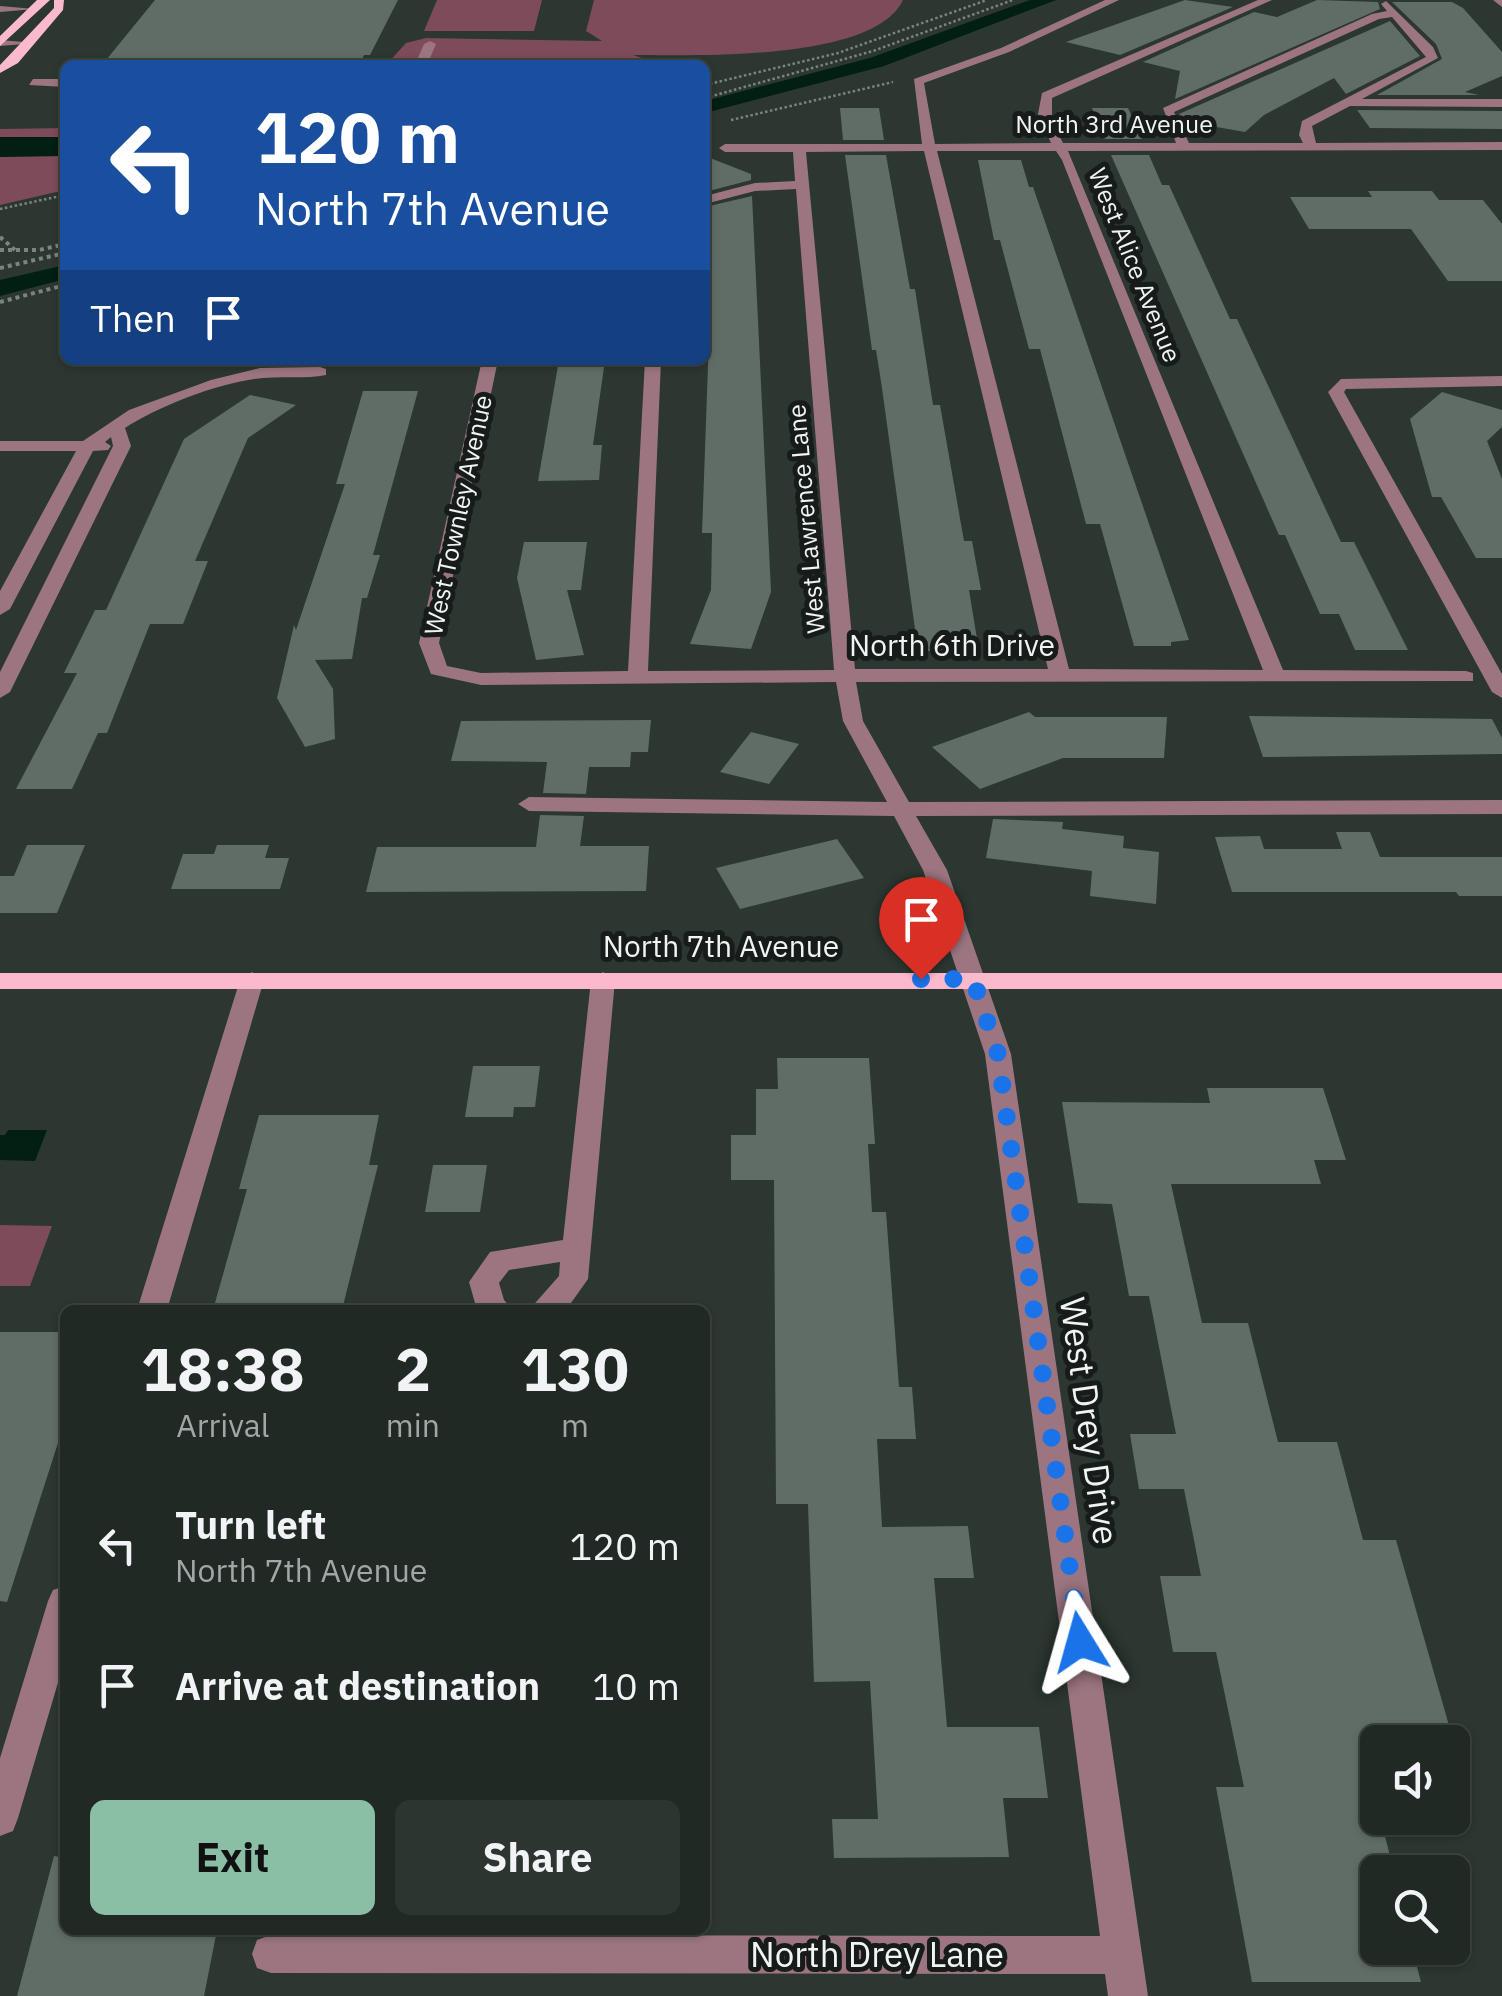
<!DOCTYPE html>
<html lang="en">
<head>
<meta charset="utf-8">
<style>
  body { margin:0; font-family:"IBM Plex Sans",sans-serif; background:#2d3531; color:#f1f3f6; height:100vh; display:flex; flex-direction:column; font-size:38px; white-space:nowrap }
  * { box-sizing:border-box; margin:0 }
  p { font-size:32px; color:#a2a6a6 }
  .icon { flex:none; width:55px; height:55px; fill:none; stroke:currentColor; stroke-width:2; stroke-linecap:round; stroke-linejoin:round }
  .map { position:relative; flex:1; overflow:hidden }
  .drawer { position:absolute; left:60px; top:1305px; width:650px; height:630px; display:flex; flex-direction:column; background:#202924; border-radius:15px; box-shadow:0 2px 8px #0004,0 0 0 2px #3d4541 }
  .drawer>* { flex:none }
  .guide { position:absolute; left:60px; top:60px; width:650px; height:305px; border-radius:15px; box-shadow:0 2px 8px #0004,0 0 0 2px #3d4541; background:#1a4fa0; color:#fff; overflow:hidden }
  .fabs { position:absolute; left:1360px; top:1725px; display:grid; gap:20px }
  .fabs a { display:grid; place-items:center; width:110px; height:110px; border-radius:15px; background:#202924; box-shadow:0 2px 8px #0004,0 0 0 2px #3d4541; font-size:50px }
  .pin { position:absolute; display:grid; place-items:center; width:85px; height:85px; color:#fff; margin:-102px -42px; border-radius:50% 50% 50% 0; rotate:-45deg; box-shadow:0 0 10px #0007 }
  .pin .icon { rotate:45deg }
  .me { position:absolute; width:110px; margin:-55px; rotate:352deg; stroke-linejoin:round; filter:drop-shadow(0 0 8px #0008) }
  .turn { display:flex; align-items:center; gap:35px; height:210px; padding:0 30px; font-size:45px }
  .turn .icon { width:130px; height:130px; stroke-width:2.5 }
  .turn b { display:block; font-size:70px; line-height:85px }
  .then { display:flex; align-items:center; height:95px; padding:0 30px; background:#0003; gap:20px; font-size:38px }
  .eta { display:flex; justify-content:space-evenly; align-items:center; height:170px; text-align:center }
  .eta b { font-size:60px; font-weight:700; line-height:70px }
  .cta { display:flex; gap:20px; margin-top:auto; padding:20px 30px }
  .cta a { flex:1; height:115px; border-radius:15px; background:#8abfa5; color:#111; font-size:40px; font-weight:700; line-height:115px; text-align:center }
  .cta a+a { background:#2d3531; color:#f1f3f6 }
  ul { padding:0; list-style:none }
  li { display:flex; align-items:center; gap:30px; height:140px; padding:0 30px }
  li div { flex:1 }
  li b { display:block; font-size:38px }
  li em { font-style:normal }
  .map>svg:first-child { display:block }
</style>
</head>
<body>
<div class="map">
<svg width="1502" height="1996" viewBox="0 0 1502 1996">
  <rect width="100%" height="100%" fill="#2b3730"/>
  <path fill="#7d4b5a" d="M437,0h105l-8,31h-110z
    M594,0h309c-29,62 -209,55 -270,55l29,10h-276l20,-22 20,-5 176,3 -16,-10z
    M65,128v62l-65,15v-76z
    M0,1225l52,1 -22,60h-30z"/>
  <path fill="#011f12" d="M0,137h65v19l-65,1z
    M8,1130h39l-12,31 -35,-1v-25h5z"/>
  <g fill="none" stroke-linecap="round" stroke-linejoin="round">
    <path fill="#011f12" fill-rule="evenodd" d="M1030,0h26l-172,66 -179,47v-12l165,-43z
      M65,265v14l-65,17v-16z"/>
  </g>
  <path fill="#606d66" d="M155,0h243l-28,55h-6l-5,10h-257z
    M1185,0l48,7 -113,48 -54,-13z
    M1317,0l61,2 2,7 -205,90 5,-28 -37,-9 111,-50 23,5z
    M1392,2h60l11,6 39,44v24l-37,16 14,3h-102l65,-36 -6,-15z
    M1390,21l30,35 -74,38 -12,-16 -70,37 -19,17 -63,-11 -3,-7z
    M840,108h39l5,32h-41z
    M1092,108h36l14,31h-37z
    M1357,110l145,1v18l-132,-1z
    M845,155h41l24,134h5l18,116h7l24,136h8l9,49h-12l10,61h-61l-36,-263 -6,-38h-4z
    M1111,155h38l13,30h7l61,134h7l104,223h13l54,108h-53l-16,-36h-19l-35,-79h-6z
    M705,156l46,18v6l-46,12z
    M978,160h43l8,27h4l156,453 -18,2v4h-37l-34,-122h-14l-46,-175h-11l-29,-109h-6z
    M1368,191h64l7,9h44l19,24v57h-54l-37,-52h-102l-19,-32h82z
    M752,196l19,396 -20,57 -61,-5 21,-54 1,-57h-10l8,-223h-5v-103z
    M559,360h46l-12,85h9l-3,35 -61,1z
    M363,391h55l-45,164h7l-13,43h-5l-10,61 -37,1 18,29 2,50 -30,8 -28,-49 17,-73 2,5 49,-146h-9z
    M1442,392l60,18v17l-15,14 15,38v79h-26l-35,-61h-9l-22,-78z
    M250,395l46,10 -48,33 -53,123h13l-25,63h-33l-43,109h-9l-26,56h-56l61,-116h-13l31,-63h11l78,-171z
    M524,542h63l-6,48h-14l17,65 -48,5 -19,-82z
    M1029,712l6,5h132l-3,41h-101l-83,31 -48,-42z
    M1249,716l243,3 10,19v16l-239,3z
    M651,720l-3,32h-17l-1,15h-41l-3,27 -43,-1 4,-31 -96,-1 10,-40z
    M751,732l48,12 -30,40 -49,-12z
    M540,815l44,1 -4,30h69l-3,45 -280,1 11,-45h159z
    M993,819l70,3 -1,7 62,7 -1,12 36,4 -3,52 -66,-8 2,-25 -106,-13z
    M1336,832h34l10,25h122v39h-43l-3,-4h-224l-17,-55 45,-1 4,13h78z
    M837,839l27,39 -124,31 -24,-41z
    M27,845h58l-28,68h-57v-37h14z
    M217,845h52l-4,13h24l-9,31h-109l12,-35h31z
    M777,1058h92l6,86h-7l4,68h14l13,175h13l4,52h-39l5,88 86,-1 6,52h-40l13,149h92l9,71h-45l6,59 -175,1 -2,-39h46l-8,-138 -56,1 -6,-178h-32l-2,-324h-43v-45h25v-46h22z
    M473,1066h67l-5,41h-21l-1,10h-48z
    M1207,1088h116l23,72h-32l7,24h-150l31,139h46l30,119h59l26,98h33l56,196 -92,1 34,135h-16v76h34l9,34h-169l-36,-195h28l-28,-135h-43l-13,-76h41l-17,-87h-45l-9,-55h46l-27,-138h-20l-17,-92 -34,-1 -16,-101 148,1z
    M259,1115h120l-10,50h9l-36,145h-129l34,-121h-8z
    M433,1165h54l-7,47h-55z
    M0,1332h65v89l-58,181 -7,-1z
    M54,1856l11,2v72h152l-13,66h-187z"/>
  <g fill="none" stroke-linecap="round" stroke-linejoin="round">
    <path stroke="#7b857f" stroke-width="2.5" stroke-dasharray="2.5 2.5" stroke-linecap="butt" d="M705,85l133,-32 149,-53
      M705,98l168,-47 140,-51
      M731,120l162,-38
      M0,209l65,-14"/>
    <path stroke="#7b857f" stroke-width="4" stroke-dasharray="4 4" stroke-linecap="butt" d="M0,237l15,13
      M0,250h39l26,-6
      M0,268l65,-15
      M0,302l65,-17"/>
    <path fill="#9c7580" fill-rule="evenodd" d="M1105,0h14l-110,52 -85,31 11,61 116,-1 -13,-29 4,-21 216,-93h14l-220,98v24l11,21h113l-13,-35 209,-94 15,-3 -6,-7 5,-3 47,46 5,11 -76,41h140v8l-152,-1 -38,20 4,17 186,-1v8l-434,1 215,519 183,1 7,2v8l-617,1 7,39 46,81 593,-2v14l-586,2 31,54 64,184 137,942h-40l-3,-22 -834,-1 -14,-5 -5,-14 5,-14 14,-5 829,1 -115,-882 -62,-184 -29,-54 -365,-5 -11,-7 11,-7 358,5 -44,-81 -7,-39 -355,3 -50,-11 -12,-31 63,-283h16l-59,283 8,23 34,7 147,-2 17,-311h16l-13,311 186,-1 -38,-481 -41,2 -50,13v-8l50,-13 40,-2 -2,-29h-68l-6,-4 6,-4h197l-8,-65 87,-31zM1392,17l34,40 -124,64 -3,14 4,8h-114l-15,-31 205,-93zM924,151l124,518h-193l-49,-517zM937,151h119l6,9 201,510 -194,-1z
      M1493,0h9v7z
      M0,6l35,3 -35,3z
      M0,40l36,3 -36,3z
      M430,41l6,3 -9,21h-12l9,-21z
      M33,79h32v8l-36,-2z
      M320,367l6,2v6c-21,4 -42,1 -63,3 -40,3 -105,28 -138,50l6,18 -121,246 -10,6v-26l113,-226 -2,-9 -6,5 6,4 -3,4 -15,1 -83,158 -10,6v-24l76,-140h-76v-10h83l46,-31 82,-30 49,-12z
      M1502,376v10l-156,3 -2,3 158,282v24l-10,-6 -164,-300 13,-13z
      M252,972l12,8 -97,330h-30l103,-330z
      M603,972l12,8 -27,299 -22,31h-37l30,-34 1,-14 -51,8 -10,13 5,17 9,10h-36l-8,-28 21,-30 73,-12 28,-260z
      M65,1586v73l-47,159 -5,13 -13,5v-78l48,-157 5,-11z"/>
    <path fill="#fbbacc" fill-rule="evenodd" d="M37,0h13l-50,46v-10z
      M54,0h10l-1,10 -45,53 -18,10v-8l54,-57z
      M0,973h1502v16h-1502z"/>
  </g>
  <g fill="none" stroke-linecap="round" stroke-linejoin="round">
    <path stroke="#1a73e8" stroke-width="18" stroke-dasharray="0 32.4" d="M921,979h52l25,75 82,588"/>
  </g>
  <g text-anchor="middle" stroke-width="10" stroke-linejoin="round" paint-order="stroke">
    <g font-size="25" fill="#eff6f2" stroke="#171c1a">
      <text x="1114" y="133">North 3rd Avenue</text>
      <text transform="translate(1135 265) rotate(68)" y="9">West Alice Avenue</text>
      <text transform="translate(458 515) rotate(-78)" y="9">West Townley Avenue</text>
      <text transform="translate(806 519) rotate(-95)" y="9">West Lawrence Lane</text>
    </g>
    <g font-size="30" fill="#eff6f2" stroke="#171c1a">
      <text x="952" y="656">North 6th Drive</text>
      <text x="721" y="957">North 7th Avenue</text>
    </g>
    <g font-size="35" fill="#eff6f2" stroke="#171c1a">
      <text transform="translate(1089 1421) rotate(82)" y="12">West Drey Drive</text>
      <text x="877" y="1967">North Drey Lane</text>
    </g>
  </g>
</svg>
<div class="fabs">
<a><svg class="icon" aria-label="sound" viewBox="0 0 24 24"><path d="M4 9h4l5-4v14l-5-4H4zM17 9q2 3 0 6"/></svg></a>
<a><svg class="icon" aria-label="search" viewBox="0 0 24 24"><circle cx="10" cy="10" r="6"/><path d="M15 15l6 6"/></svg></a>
</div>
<div class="pin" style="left:921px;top:979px;background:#d93025"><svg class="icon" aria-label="arrive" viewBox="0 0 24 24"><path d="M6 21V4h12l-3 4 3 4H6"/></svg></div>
<svg class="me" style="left:1080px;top:1642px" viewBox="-20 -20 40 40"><path d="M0-17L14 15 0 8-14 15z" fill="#1a73e8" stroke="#fff" stroke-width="4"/></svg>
<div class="guide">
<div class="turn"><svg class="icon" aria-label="left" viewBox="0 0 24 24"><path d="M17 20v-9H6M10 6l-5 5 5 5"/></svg><div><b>120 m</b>North 7th Avenue</div></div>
<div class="then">Then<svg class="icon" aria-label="arrive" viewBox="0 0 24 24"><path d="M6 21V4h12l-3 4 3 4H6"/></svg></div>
</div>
<section class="drawer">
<div class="eta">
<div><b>18:38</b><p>Arrival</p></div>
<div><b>2</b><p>min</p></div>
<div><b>130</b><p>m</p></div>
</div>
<ul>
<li><svg class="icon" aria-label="left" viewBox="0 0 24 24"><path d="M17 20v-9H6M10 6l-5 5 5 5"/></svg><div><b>Turn left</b><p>North 7th Avenue</p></div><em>120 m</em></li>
<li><svg class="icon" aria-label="arrive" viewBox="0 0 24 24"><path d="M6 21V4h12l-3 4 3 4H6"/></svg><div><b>Arrive at destination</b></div><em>10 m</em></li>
</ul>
<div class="cta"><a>Exit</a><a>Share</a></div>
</section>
</div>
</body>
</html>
